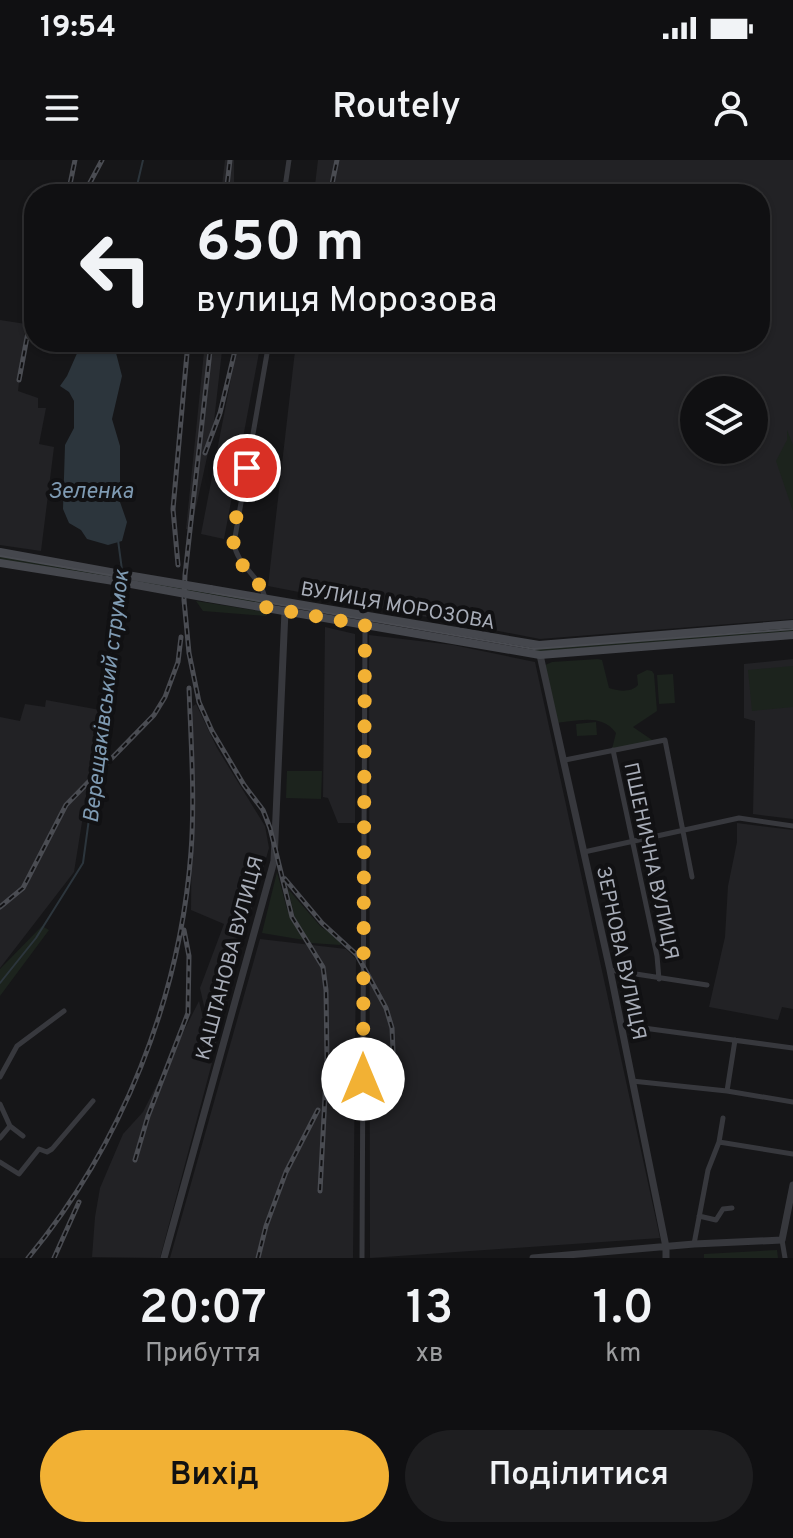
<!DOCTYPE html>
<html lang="uk">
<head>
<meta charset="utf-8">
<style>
  body { margin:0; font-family:Overpass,sans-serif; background:#1e1e20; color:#f1f3f6; height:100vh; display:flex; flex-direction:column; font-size:30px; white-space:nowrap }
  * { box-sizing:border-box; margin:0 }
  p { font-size:26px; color:#9c9d9f }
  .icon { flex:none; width:44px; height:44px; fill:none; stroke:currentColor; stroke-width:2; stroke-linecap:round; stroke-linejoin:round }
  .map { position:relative; height:1098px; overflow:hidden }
  .details { display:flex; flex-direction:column; background:#101012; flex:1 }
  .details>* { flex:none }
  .banner { position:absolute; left:24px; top:24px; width:746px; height:168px; border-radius:32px; box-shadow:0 2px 6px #0004,0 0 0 2px #303032; background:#101012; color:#f1f3f6; overflow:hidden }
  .tools { position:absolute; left:680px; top:216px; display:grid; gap:16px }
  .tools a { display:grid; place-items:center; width:88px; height:88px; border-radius:50%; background:#101012; box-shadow:0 2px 6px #0004,0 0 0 2px #303032; font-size:40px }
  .pin { position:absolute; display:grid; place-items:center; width:68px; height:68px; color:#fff; margin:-34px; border:4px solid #fff; border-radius:50%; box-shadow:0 2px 8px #0007 }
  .me { position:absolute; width:88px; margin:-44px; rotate:0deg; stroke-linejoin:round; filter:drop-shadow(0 0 6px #0008) }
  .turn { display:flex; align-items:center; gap:28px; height:168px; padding:0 40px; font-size:36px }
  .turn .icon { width:104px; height:104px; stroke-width:2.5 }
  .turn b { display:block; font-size:56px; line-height:68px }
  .eta { display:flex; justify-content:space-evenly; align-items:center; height:136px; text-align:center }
  .eta b { font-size:48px; font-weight:600; line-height:56px }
  .button { display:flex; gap:16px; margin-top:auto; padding:16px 40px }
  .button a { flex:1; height:92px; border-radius:48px; background:#f2b134; color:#111; font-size:32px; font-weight:600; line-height:92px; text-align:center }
  .button a+a { background:#1e1e20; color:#f1f3f6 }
  .status { display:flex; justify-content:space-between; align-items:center; height:56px; padding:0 40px; background:#101012; direction:ltr }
  .status svg { height:22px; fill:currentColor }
  header { display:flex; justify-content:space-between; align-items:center; height:104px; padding:0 40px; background:#101012; font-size:36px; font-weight:600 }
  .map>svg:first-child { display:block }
</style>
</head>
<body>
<div class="status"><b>19:54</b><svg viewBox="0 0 49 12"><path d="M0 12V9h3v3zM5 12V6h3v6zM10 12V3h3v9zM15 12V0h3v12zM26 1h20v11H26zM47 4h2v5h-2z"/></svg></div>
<header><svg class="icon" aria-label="menu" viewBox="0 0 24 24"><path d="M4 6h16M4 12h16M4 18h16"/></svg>Routely<svg class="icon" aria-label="person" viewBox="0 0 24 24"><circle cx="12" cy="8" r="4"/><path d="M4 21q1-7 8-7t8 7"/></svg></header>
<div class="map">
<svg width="793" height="1098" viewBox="0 0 793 1098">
  <rect width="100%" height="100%" fill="#161618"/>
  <path fill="#222225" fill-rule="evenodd" d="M225,0h9v34h-13z
    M318,0h475v459l-253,20 -272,-53 28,-244h464v-148h-446zM694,230h60v60h-60z
    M0,160l26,4 -8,67 20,7v10h8l-7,36 15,3 -13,104 -41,-6z
    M205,182h18l-10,88 -22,100 -5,-1z
    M238,182h23l-37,197 -23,-5z
    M325,467l30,7v189h-17l-10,-25 -5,-1z
    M369,475l84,10 82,17 125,576 -290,20z
    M793,499v160l-40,-5 2,-93 -11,-3v-54z
    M46,540l54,10 -26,162 -74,96v-251l20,4 5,-17 20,3z
    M196,544l21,44 48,78 4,22 -24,84 -17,-6 15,9 -29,116 -14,-63 24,-64 -33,-14 2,-204z
    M737,663l56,7v179l-11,-2 -4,13 -69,-13 16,-70 3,-51 9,-44z
    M260,779l86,10 10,10 -3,299h-183z
    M199,841l14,58 -53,199 -68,-1 3,-40 5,-29 23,-54 20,-22z"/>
  <path fill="#1c231d" d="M787,270l6,15v66l-17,-50 11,-21z
    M0,395l262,44 -1,6 -261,-44z
    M196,441l70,11v4l-63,-5z
    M793,468v5l-249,20 -18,-1 1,-6z
    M598,499l4,1 7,28c9,3 22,5 29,-3l-1,-10 10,-5 5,1 2,3 3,37 -24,16 22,15 -43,7 4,-16c-14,-20 -39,-12 -60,-10l-13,-57 9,-4z
    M793,506v41l-41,4 -4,-41z
    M673,514l2,29 -16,1 -2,-29z
    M596,562l1,13 -20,1 -1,-12z
    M287,611h35l-1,28 -35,-1z
    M277,712l10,37 17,31 -42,-7z
    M288,729l33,38 22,14 -3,4 -29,-2 -16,-24z
    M42,766l7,4 -49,66v-27z
    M777,1090l1,8h-74v-4z"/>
  <path fill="#2c353c" d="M82,182h39l-5,11 6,23 -10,43 8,27v56l7,20 -5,19 -14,4 -21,-6 -6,-9 -12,-7 -6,-14 2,-64 9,-17v-27l-5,-9 -9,-6 7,-10z"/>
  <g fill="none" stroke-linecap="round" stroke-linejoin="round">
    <path stroke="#2c353c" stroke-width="2" d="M135,34l8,-34
      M118,380l4,30
      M0,823l36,-45 47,-75 38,-279"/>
    <path stroke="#37383d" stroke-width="5" d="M284,34l5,-34
      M265,447c3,-28 -28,-38 -31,-64l35,-201
      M613,590l44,206 2,23
      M565,600l100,-20 27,137
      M584,692l155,-34 54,8
      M610,810l97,15
      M621,865l172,23
      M0,917l17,-31 47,-35
      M632,921l95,10 66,11
      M727,931l8,-51
      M10,966l13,10
      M0,978l10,-12 -10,-22
      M719,982l74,12
      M0,1002l19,12 20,-25 8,3 5,-3 41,-48
      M699,1056l17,4 7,-11 9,-1
      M782,1080l3,18
      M694,1084l14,-74 11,-28 4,-24
      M362,1098l3,-632"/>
    <path stroke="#37383d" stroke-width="7" d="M540,495l70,315 56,277v11
      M164,1098l110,-397 11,-250
      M533,1098l161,-14 88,-4 11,-55"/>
    <path stroke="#45474d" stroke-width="8" d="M0,392l121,22
      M0,403l120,19
      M210,429l329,56 254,-21
      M208,438l332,57 253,-20"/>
    <path stroke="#4a4c52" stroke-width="2" d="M0,396l534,93 259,-20"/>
    <g stroke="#4a4c52" stroke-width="5">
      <path id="rail" d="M68,34l7,-34
        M84,34l18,-34
        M226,34l4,-34
        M330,34l7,-34
        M211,182l-26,233 -1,25 5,53 10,49 13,29 32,54 19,25 7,18 22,89 31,50 3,23 1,69 -7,132
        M19,220l15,-80
        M205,293l15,-40 17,-71
        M178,405l-5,-56 15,-167
        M285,719l37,44 35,32 29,53 6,20 3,66
        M0,747l23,-19 43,-83 88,-90 11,-18 13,-35 3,-25
        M135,1000l13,-44 40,-103 1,-57 -5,-26
        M28,1098c94,-113 152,-260 163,-406 4,-53 0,-110 -2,-164
        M54,1098l25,-56
        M258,1098l8,-32 20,-54 32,-62"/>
    </g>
    <use href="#rail" stroke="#111113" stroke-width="2" stroke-dasharray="6" stroke-linecap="butt"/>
    <path stroke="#45474d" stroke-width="8" d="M121,414l89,15
      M120,422l88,16"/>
  </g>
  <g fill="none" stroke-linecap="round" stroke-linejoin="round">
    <path stroke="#f2b134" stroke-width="14" stroke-dasharray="0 25.2" d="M247,308c-4,18 -16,64 -13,80 5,24 34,32 31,59l100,18 -2,454"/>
  </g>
  <g text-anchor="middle" stroke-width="8" stroke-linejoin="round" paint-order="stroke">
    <g font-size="20" fill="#a8adb8" stroke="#111113">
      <text transform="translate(398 445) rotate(10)" y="7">ВУЛИЦЯ МОРОЗОВА</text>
      <text transform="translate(652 701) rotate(78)" y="7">ПШЕНИЧНА ВУЛИЦЯ</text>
      <text transform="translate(622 793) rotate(78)" y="7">ЗЕРНОВА ВУЛИЦЯ</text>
      <text transform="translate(229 798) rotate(-75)" y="7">КАШТАНОВА ВУЛИЦЯ</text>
    </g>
    <g font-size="22" font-style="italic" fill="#7f9bb3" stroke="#111113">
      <text x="91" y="338">Зеленка</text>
      <text transform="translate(105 536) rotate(-83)" y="8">Верещаківський струмок</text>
    </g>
  </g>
</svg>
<div class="tools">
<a><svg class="icon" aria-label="layers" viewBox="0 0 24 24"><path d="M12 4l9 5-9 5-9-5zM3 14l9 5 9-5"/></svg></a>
</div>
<div class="pin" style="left:247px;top:308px;background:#d93025"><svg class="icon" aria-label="arrive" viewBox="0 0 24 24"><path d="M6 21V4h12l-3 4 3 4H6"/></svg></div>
<svg class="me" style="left:363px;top:919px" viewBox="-20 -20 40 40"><circle r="19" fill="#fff"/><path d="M0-13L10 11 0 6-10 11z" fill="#f2b134"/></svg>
<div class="banner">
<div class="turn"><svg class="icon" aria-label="left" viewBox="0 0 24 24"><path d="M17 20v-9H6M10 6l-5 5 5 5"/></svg><div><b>650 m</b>вулиця Морозова</div></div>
</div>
</div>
<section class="details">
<div class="eta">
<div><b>20:07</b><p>Прибуття</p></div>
<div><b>13</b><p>хв</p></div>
<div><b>1.0</b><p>km</p></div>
</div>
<div class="button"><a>Вихід</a><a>Поділитися</a></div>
</section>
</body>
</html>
